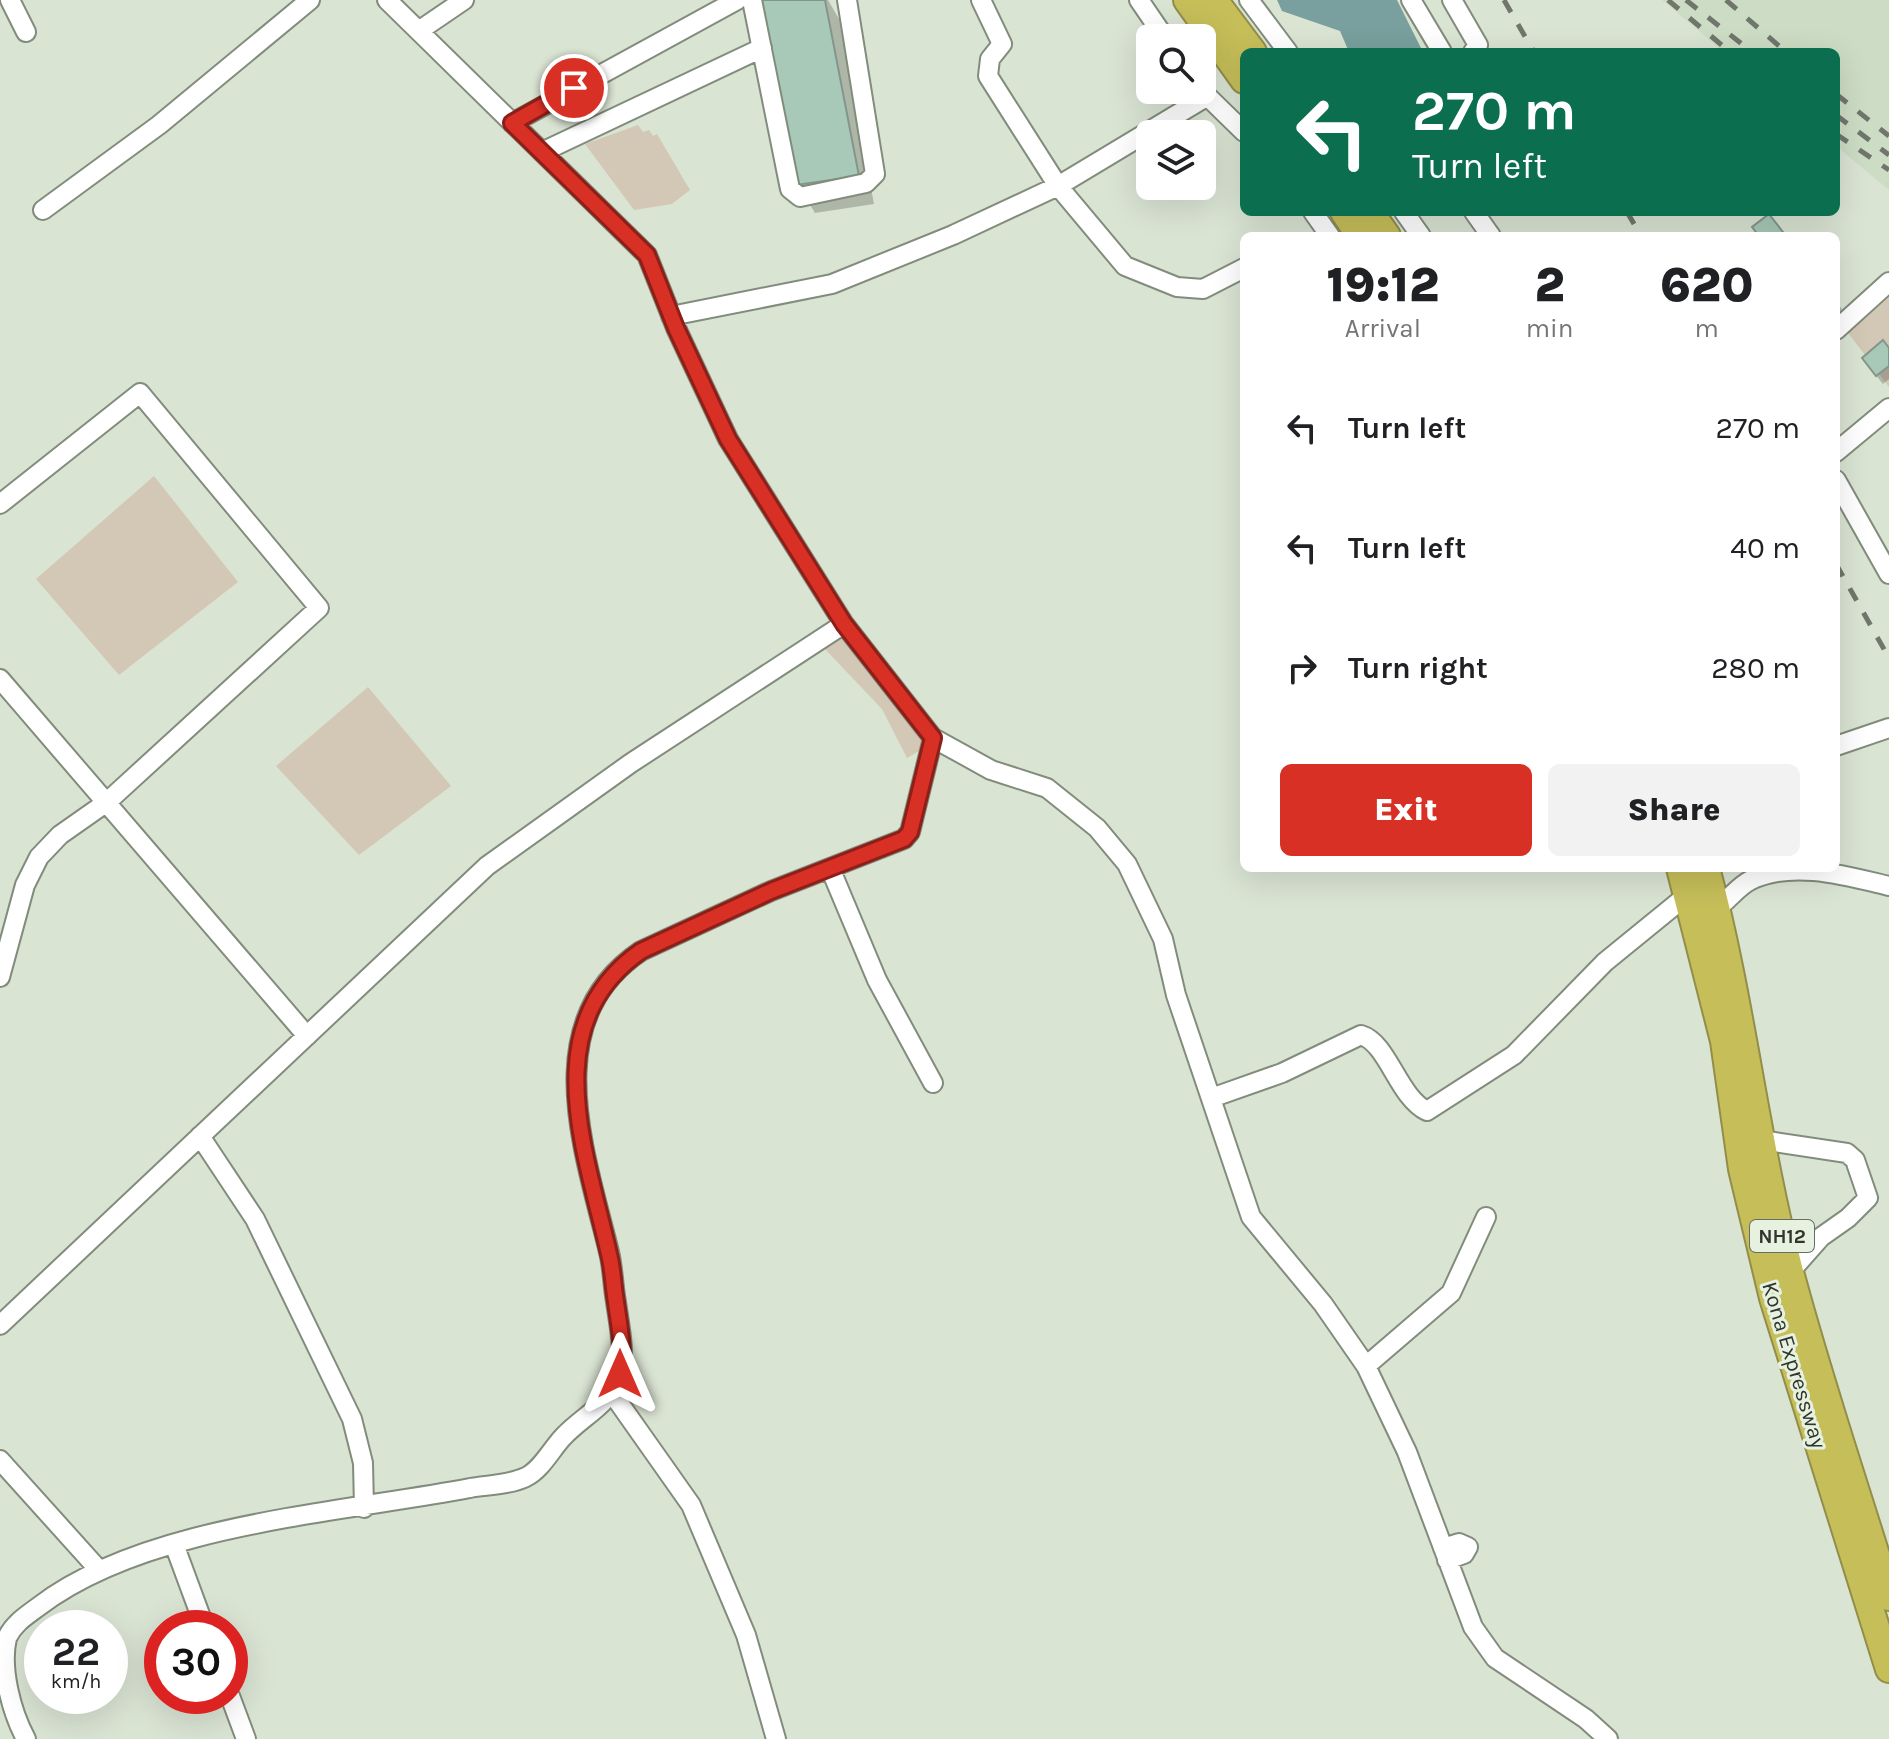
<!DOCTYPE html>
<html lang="en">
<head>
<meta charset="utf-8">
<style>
  body { margin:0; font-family:Karla,sans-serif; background:#f2f2f2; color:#202124; height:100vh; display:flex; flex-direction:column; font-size:30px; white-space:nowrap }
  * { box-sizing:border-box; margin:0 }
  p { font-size:26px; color:#757577 }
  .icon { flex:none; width:44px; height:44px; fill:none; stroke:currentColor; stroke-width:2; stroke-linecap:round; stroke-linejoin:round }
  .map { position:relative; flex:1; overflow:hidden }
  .sheet { position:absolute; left:1240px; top:232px; width:600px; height:640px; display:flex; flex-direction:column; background:#fff; border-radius:12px; box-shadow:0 8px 32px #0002 }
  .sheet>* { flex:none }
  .banner { position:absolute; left:1240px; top:48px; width:600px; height:168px; border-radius:12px; box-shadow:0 8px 32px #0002; background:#0b6e4f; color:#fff; overflow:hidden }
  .buttons { position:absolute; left:1136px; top:24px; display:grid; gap:16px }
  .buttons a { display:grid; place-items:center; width:80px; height:80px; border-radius:12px; background:#fff; box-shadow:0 8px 32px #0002; font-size:40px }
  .speed { position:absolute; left:24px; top:1610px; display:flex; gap:16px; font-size:40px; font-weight:700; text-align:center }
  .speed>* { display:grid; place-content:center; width:104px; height:104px; border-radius:50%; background:#fff; box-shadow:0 8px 32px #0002; line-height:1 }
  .speed small { font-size:20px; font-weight:400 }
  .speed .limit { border:12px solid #d22; background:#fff; color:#111 }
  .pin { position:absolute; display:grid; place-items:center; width:68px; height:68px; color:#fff; margin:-34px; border:4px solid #fff; border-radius:50%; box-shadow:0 2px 8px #0007 }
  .me { position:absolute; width:88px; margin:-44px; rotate:0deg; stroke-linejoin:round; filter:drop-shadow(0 0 6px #0008) }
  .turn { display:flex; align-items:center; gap:28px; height:168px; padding:0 40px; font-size:36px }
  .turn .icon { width:104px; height:104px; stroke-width:2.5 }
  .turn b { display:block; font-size:56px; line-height:68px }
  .eta { display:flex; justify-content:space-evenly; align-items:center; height:136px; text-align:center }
  .eta b { font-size:48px; font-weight:800; line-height:56px }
  .action { display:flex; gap:16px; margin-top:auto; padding:16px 40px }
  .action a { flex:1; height:92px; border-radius:12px; background:#d93025; color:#fff; font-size:32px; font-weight:800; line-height:92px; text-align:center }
  .action a+a { background:#f2f2f2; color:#202124 }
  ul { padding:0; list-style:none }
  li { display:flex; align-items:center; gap:24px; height:120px; padding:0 40px }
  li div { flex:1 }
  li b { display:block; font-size:30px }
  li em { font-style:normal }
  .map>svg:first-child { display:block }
</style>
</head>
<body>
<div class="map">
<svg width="1889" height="1739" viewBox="0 0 1889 1739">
  <rect width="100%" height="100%" fill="#dae4d3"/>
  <path fill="#cddcc4" d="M1662,0h227v190l-53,-44v-94h-112z"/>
  <path fill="#d3c7b6" d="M638,125l5,7 6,-2 4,6 4,-2 33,56 -18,14 -38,6 -49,-66z
    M1889,294v93l-43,-57z
    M154,476l84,106 -119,93 -83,-96z
    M843,627l80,102 -4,22 -12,7 -25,-49 -59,-62z
    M368,687l83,99 -92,69 -83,-89z"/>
  <path fill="#79a09e" d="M1277,0h120l26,52h-74l-9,-21 -58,-20z"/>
  <path fill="#0003" d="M762,0h66l11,19 35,185 -59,9 -17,-28z
    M1836,300l7,11 -7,6z
    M1889,351v28l-6,5 -14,-17z"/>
  <path fill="#a8c9b8" stroke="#84968c" stroke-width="2" d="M760,0h65l34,176 -63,9z
    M1769,214l17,22h-27l-7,-9z
    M1883,340l6,8v18l-13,10 -14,-18z"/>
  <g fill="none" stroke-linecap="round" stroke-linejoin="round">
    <g stroke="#828c7c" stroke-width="22">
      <path id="minor" d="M10,0l16,32
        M387,0l260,255 29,73 52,111 116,185
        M752,0l38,189 10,8 66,-14 9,-9 -28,-174
        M981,0l21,44 -12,15 -2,17 70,110 67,80 52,21 26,2 41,-21
        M1139,0l26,38
        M1249,0l39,52
        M1411,0l31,52
        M1452,0l26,45 -5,7
        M420,30l44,-30
        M1201,90l43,42
        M512,123l225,-123
        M542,152l220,-104
        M43,210l116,-85 151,-125
        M1313,212l17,24
        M1404,212l17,24
        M1474,212l17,24
        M671,316l161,-32 121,-49 105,-49 148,-89
        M1836,330l53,-48
        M1836,452l53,-44
        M1836,480l53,94
        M0,504l140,-111 179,215 -212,194 -47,33 -21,22 -14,28 -25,92
        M0,679l307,357
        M1836,746l53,-18
        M830,868l47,112 56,103
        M1717,908c12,-8 21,-22 34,-28 42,-20 96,-4 138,6
        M1214,1097l68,-24 79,-38c27,8 37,62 66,76l87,-56 91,-93 81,-66
        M200,1136l55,83 97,200 11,44 1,45
        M1761,1140l86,13 8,7 13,38 -20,20 -27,19 -31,35
        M0,1325l487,-459 144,-103 213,-139 89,114 58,32 56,18 50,40 30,36 36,75 13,56 75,222 72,87 43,62 41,86 66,175 22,31 91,61 22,20
        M1366,1366l85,-73 35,-76
        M612,1393l79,112 55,130 30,104
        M0,1460l99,110
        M174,1544l31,84
        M1443,1548l16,-5 9,4 -4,7 -17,6
        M230,1696l16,43
        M26,1739c-15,-28 -26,-71 -19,-101 6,-14 19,-22 31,-31 106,-82 301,-94 432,-119 18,-3 39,-3 56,-11 16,-8 26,-29 38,-41 20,-21 44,-30 55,-59 7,-22 0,-53 -3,-75 -3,-16 -3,-34 -7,-50 -24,-99 -73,-231 32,-301l130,-60 133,-52 6,-7 23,-94"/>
    </g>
    <g stroke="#928e4a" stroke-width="30">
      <path id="highway" d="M1187,0l57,80
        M1214,0l39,52
        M1344,212l16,24
        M1370,212l17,24
        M1680,868l44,173 18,128 31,129 116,371
        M1706,868c36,133 49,271 84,404 29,109 66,217 99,325"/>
    </g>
    <use href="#minor" stroke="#fff" stroke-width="18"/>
    <use href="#highway" stroke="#c6be59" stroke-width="26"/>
    <path stroke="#70766c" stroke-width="5" stroke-dasharray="14 14" stroke-linecap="butt" d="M1504,0l30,52
      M1668,0l62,52
      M1686,0l66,52
      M1726,0l60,52
      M1836,94l53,42
      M1836,115l53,40
      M1836,134l53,36
      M1627,212l14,24
      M1836,564l53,94"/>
  </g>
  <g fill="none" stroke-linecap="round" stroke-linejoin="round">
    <g stroke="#8d1f18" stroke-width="20">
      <path id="route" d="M574,88l-62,35 135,132 29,73 52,111 116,185 89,114 -23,94 -6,7 -133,52 -130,60c-106,74 -55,201 -32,303 4,15 4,32 7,48 3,23 9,50 4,72"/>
    </g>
    <use href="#route" stroke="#d93025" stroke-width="14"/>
  </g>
  <g text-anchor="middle" stroke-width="6" stroke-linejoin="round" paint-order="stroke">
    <rect fill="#e7f1e0" stroke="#686d63" stroke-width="2" x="1750" y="1220" width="64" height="32" rx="6"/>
    <g font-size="20" font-weight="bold" fill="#31352e">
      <text x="1782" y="1243">NH12</text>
    </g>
    <g font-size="22" fill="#31352e" stroke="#e7f1e0">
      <text transform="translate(1795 1365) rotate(73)" y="8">Kona Expressway</text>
    </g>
  </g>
</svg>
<div class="buttons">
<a><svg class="icon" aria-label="search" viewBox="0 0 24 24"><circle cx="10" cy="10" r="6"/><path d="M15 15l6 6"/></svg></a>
<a><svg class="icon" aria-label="layers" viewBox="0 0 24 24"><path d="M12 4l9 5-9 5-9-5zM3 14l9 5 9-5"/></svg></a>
</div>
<div class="speed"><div>22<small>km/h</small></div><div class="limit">30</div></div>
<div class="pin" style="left:574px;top:88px;background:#d93025"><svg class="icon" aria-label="arrive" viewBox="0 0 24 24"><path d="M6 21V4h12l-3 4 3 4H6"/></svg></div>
<svg class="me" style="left:620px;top:1374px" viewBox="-20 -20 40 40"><path d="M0-17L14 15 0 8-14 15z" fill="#d93025" stroke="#fff" stroke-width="4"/></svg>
<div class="banner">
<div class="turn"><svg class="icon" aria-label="left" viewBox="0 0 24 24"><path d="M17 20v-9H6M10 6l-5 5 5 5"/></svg><div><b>270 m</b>Turn left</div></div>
</div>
<section class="sheet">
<div class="eta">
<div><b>19:12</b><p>Arrival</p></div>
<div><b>2</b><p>min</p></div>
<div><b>620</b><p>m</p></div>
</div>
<ul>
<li><svg class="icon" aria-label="left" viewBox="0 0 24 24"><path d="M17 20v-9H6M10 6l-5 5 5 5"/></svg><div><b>Turn left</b></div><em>270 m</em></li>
<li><svg class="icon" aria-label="left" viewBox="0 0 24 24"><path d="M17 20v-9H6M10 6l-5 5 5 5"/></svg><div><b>Turn left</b></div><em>40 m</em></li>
<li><svg class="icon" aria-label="right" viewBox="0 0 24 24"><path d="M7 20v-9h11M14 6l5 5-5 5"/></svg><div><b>Turn right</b></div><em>280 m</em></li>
</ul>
<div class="action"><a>Exit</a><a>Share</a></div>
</section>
</div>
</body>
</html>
